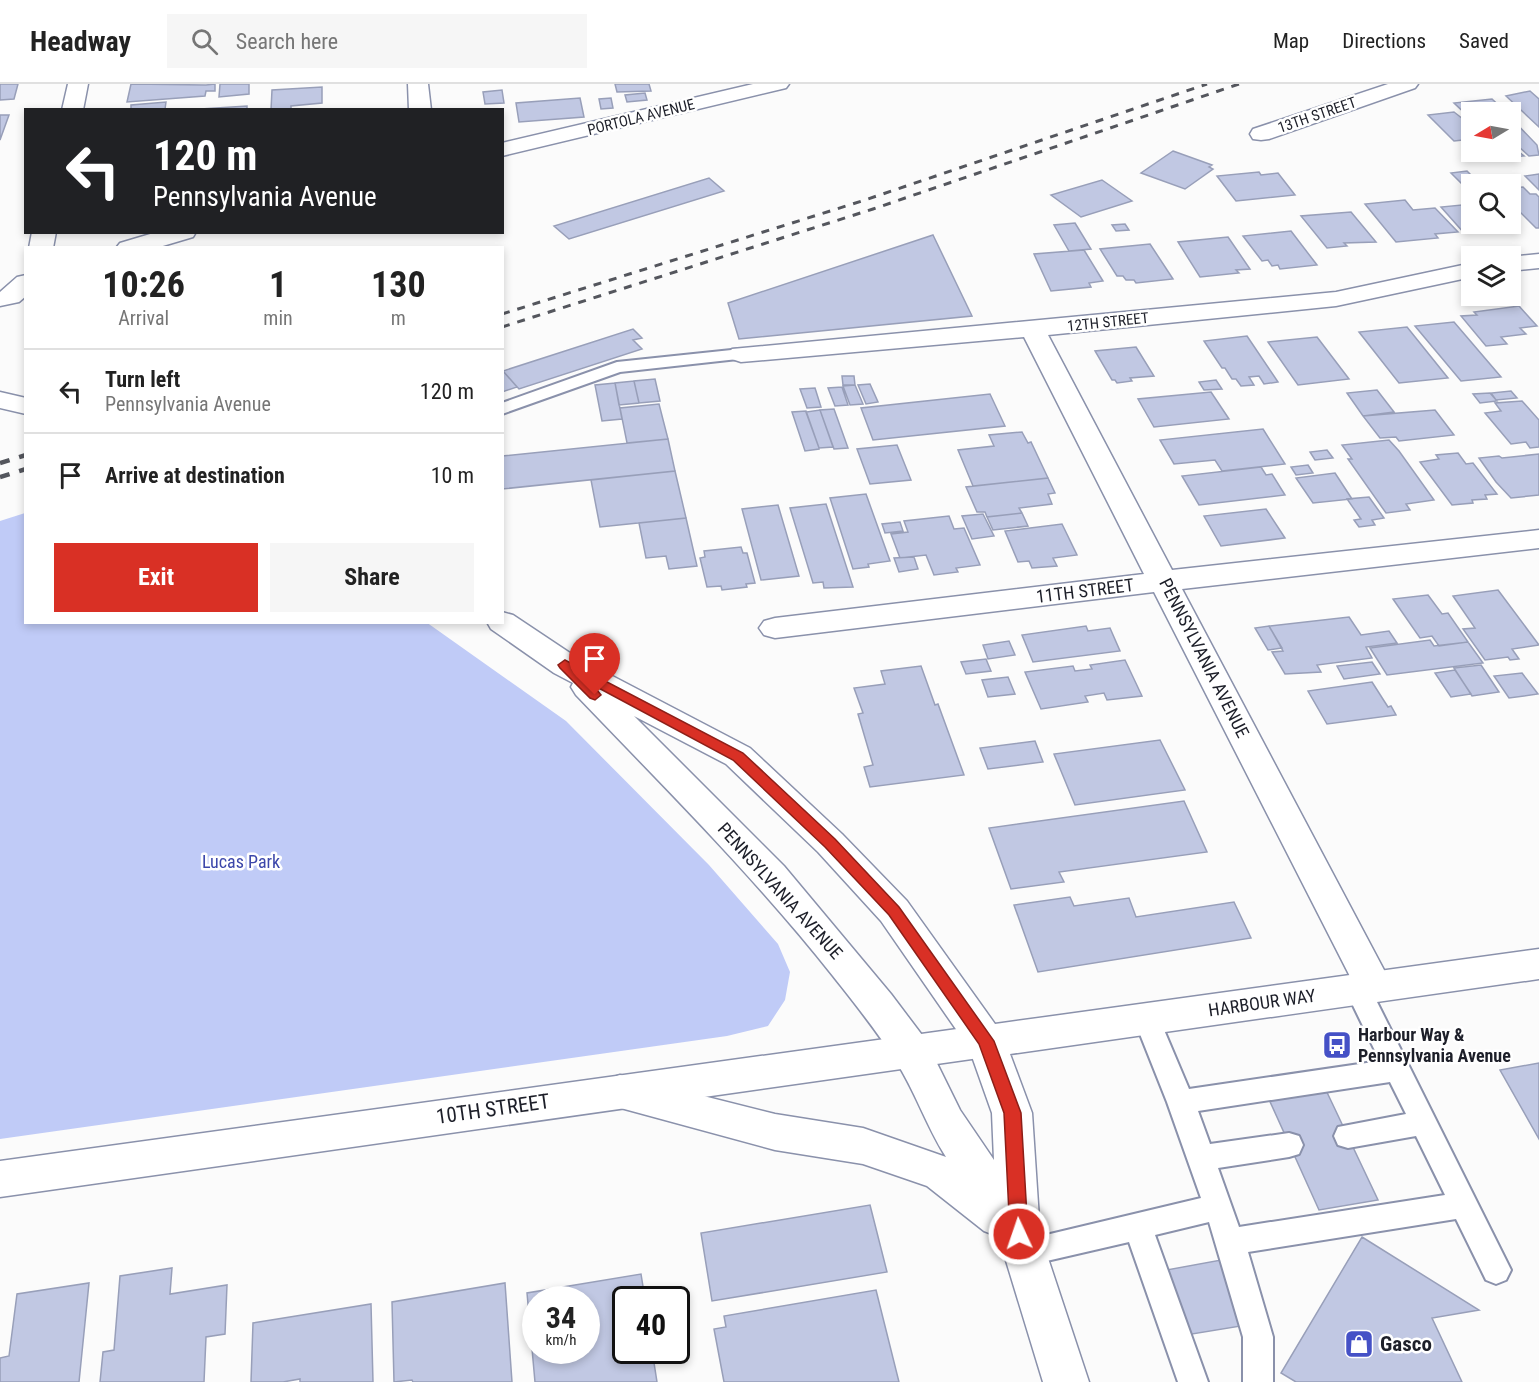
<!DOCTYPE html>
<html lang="en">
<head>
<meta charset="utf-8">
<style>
  body { margin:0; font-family:"Roboto Condensed",sans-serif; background:#f6f6f6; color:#222; height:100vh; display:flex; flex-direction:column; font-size:22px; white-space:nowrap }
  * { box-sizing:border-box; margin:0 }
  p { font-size:20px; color:#767676 }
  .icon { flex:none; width:33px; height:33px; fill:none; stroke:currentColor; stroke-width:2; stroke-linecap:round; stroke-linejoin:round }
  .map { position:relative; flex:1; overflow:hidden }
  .drawer { position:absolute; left:24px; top:162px; width:480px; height:378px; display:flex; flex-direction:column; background:#fff; border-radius:0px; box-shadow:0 3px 9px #0003 }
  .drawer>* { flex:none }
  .hud { position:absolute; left:24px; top:24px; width:480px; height:126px; border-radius:0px; box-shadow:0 3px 9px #0003; background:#202124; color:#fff; overflow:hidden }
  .needle { width:39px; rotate:260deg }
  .tools { position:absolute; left:1461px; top:18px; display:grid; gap:12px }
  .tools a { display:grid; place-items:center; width:60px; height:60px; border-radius:0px; background:#fff; box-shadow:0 3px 9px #0003; font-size:30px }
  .speed { position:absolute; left:522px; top:1202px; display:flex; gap:12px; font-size:30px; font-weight:700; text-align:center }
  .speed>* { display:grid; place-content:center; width:78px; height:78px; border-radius:50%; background:#fff; box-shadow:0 3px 9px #0003; line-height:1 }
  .speed small { font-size:15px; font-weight:400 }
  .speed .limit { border:3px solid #111; border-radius:9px; background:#fff; color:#111 }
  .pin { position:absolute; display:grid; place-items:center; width:51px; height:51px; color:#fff; margin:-62px -26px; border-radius:50% 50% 50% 0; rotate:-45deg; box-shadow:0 0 6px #0007 }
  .pin .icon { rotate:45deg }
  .me { position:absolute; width:66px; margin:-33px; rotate:357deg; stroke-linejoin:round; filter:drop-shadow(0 0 4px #0008) }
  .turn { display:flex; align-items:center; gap:21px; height:126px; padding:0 30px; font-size:27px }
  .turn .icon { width:78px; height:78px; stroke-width:2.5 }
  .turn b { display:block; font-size:42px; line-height:51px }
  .eta { display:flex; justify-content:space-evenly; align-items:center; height:102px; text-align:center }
  .eta b { font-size:36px; font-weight:700; line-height:42px }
  .primary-button { display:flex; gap:12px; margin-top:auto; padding:12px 30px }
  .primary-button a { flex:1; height:69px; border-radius:0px; background:#d93025; color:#fff; font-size:24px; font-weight:700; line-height:69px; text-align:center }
  .primary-button a+a { background:#f6f6f6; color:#222 }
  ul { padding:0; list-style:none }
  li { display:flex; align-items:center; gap:18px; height:84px; padding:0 30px; border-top:2px solid #e0e0e0 }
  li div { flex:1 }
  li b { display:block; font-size:22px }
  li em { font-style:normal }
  header { display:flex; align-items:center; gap:36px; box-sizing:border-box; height:84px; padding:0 30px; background:#fff; border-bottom:2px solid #e0e0e0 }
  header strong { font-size:28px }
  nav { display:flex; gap:33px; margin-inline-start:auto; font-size:21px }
  .search { width:420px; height:54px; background:#f6f6f6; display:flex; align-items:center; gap:15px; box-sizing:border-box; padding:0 21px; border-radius:0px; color:#767676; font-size:22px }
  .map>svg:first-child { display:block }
</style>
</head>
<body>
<header>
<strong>Headway</strong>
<div class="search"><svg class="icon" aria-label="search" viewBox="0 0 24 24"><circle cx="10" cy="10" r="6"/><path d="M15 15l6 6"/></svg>Search here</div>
<nav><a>Map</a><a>Directions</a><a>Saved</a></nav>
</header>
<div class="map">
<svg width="1539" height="1298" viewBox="0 0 1539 1298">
  <rect width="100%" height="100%" fill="#fbfbfb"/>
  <path fill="#c0cbf7" d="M25,429l1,109h400l140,99 143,144 69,79 12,28 -5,28 -17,26 -41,10 -727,103v-618z"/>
  <path fill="#c1c8e3" stroke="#989fb9" stroke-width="1.5" fill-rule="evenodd" d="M0,0h18l-4,15 -14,1z
    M131,0l75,1 9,-1v7h-9l-1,5 -78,6z
    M220,0h29v10l-30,3z
    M615,0h34l2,7 -34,1z
    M322,3v16l-31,3v4h-20l1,-20z
    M502,6l2,13 -19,1 -2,-12z
    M1530,7l9,8v28l-33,-31z
    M645,9l2,7 -20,2 -2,-7z
    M580,14l4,19 -65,5 -3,-19z
    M611,14l2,10 -12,1 -2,-10z
    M1492,15l14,13h-34v8l-18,-17z
    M166,18l-1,7 9,1h-43v-5z
    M247,22v4h-46v-1z
    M1454,28l18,14v13l-18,2 -26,-26z
    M0,31h9l-9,25z
    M1510,33l27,28 2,10 -10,1 -10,-9 -9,-2z
    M1173,67l39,14 -3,2 4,2 -28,20 -44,-16z
    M1518,67l6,5 -14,1 -6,-5z
    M1467,87l13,13h-8v10l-21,-21z
    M1259,88l2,3 17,-2 17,22 -59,6 -19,-25z
    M1539,90v16l-14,-14z
    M1511,93l7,7h-24l-5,-5z
    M709,94l15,13 -155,48 -15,-13z
    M1102,96l30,21 -51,16 -30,-22z
    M1523,103l7,7h6l3,3v31h-3l-26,-26v-14z
    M1405,116l8,10 22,-2 23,24 -23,2 3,4 -42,4 -31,-38z
    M1472,120v20h27l6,6 -41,3 -23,-26z
    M1351,128l25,30 -32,1 3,3 -20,2 -26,-32z
    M1075,139l16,26 -22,2 -15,-26z
    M1125,140l4,6 -13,1 -4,-6z
    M1291,147l26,34 -37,4 -2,-4 -6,1 -4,-6 -6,1 -19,-25z
    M933,151l39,81 -233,23 -11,-36z
    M1228,153l22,32 -14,1 3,3 -39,4 -22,-35z
    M1150,160l23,35 -37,4 -2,-3h-8l-3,-4h-6l-17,-27z
    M1084,166l19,31 -14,2 2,4 -40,4 -17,-37z
    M1519,222l18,20 -17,2 6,6 -25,3 6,7 -21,2 -25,-30 16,-1 -3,-3z
    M1454,238l47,55 -40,4 -46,-55z
    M1407,243l41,51 -49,5 -40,-51z
    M633,245l9,9 -9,2 9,9 -123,40 -16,-18z
    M1247,252l31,46 -14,2 -5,-8 -10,1 5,8 -13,1 -5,-7h-4l-7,-11h-3l-18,-27z
    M1317,253l32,42 -51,6 -30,-43z
    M1136,263l18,29 -24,2 2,3 -15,2 -2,-3h-3l-17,-29z
    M502,287h1l14,16 -15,5z
    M842,292h12l1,9h-12z
    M655,295l5,22 -21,2 -5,-22z
    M1216,296l6,9 -18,1 -5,-8z
    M634,297l5,22 -20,2 -4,-22z
    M615,299l7,36 -20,2 -7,-36z
    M870,300l8,18 -12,2 -8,-19z
    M855,301l8,19 -13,1 -7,-19z
    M842,303l6,18 -13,1 -7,-18z
    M815,304l6,19 -14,1 -7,-19z
    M1377,306l17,22 -31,4 -16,-23z
    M1511,307l6,7 -21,2 -5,-7z
    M1211,308l18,27 -75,8 -16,-28z
    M1490,309l7,8 -17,2 -7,-9z
    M990,310l15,32 -132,14 -12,-32z
    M1522,317l17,19v27l-9,1 -4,-6 -15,2 -26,-31 16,-2 -6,-8z
    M659,320l9,35 -41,4 -7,-35z
    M834,325l14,39 -14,1 -14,-39z
    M820,326l13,37 -14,1 -13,-36z
    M1435,326l19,25 -55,6 -3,-4 -16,1 -17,-22z
    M806,327l13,37v1l-14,2 -13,-39z
    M1263,345l22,35 -63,7 -7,-11 -41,4 -14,-24z
    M1022,348l6,11 3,-1 17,36 -75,8 -15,-36 36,-4 -5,-11z
    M668,355l7,32 -173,18v-33z
    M1389,356l10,11 35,49 -28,4 4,6 -24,3 -38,-54h4l-10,-14z
    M897,361l14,35 -41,4 -13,-35z
    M1327,366l6,8 -18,2 -5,-8z
    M1458,369l8,11 7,-1 24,31 -12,1 2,4 -15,1 1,3 -21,2 -32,-43 19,-3 -3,-4z
    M1539,370v41l-28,3 -15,-16 -17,-24 20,-2 3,2z
    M1308,381l5,8 -17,2 -5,-8z
    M1261,383l5,8 6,-1 13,21 -86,10 -17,-29z
    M675,387l11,47 -86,9 -9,-47z
    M1335,389l17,26 -39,4 -17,-25z
    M1048,394l7,15 -7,1 4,10 -33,4 3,5 -35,4 -2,-5h-8l-11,-25z
    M866,410l24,67 -22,3 1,3 -16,2 -23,-71z
    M1369,413l15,21 -12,2 3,5 -16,2 -5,-7 7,-1 -14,-20z
    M826,420l27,83 -29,1 -1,-6 -10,1 -23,-75z
    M778,421l21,71 -38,4 -19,-71z
    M1266,425l19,29 -64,8 -17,-30z
    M1022,429l6,13 -35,4 -6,-13z
    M983,430l11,22 -22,3 -10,-23z
    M949,432l5,13 10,-1 16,37 -24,3 2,4 -24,3 -8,-20 -26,3 -9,-24 17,-2 -4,-11z
    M686,434l11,48 -28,3 -3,-13 -20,2 -7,-35z
    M900,438l3,9 -18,2 -3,-9z
    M1062,440l15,31 -24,3 4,8 -25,2 -3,-7 -11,1 -13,-31z
    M741,463l2,6h4l8,30 -9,1 1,3 -25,3 -1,-4 -14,1 -7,-29 5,-1 -1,-6z
    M914,473l4,12 -19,3 -5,-14z
    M1498,506l41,55 -27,4 7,10 -9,1 -2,-3 -23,3 -22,-31 12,-1 -22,-32z
    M1428,511l14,19 6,-1 20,29 -29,4 -7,-10 -12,2 -27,-39z
    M1349,533l12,18 28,-4 8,12 -31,4 6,11 -55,7 4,7 -36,2 -13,-22 11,-1 -14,-25z
    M1086,542l2,5 22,-3 10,23 -87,11 -11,-27z
    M1269,542l13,22 -14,2 -13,-22z
    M1430,556l4,6 34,-4 15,21 -96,12 -17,-27z
    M1009,557l6,14 -27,4 -5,-14z
    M986,575l5,12 -25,3 -5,-12z
    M1125,576l17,36 -35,4 -3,-7 -19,3 3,6 -47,7 -16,-37 48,-6 2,5 17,-2 -2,-4z
    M1372,578l8,12 -36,5 -7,-13z
    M1481,581l18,27 -27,4 -18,-28z
    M921,582l14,39 3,-1 26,71 -94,12 -6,-20 9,-2 -15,-51 5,-1 -9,-25 31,-4 -4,-13z
    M1455,586l16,24 -20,3 -16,-24z
    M1522,589l16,21 -29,4 -15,-22z
    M1008,593l7,17 -27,3 -6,-17z
    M1372,598l16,25 3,-1 5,9 -69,9 -19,-33z
    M1160,656l25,50 -110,15 -21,-51z
    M1035,657l8,21 -55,7 -8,-21z
    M1184,717l23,51 -148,20 5,10 -53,7 -22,-61z
    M1070,813l4,9 55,-8 7,19 98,-15 17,36 -213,34 -24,-67z
    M1539,979v76l-39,-69z
    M1324,1002l54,114 -59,10 -52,-115z
    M870,1121l17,67 -175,29 -11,-68z
    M1362,1153l117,73 -47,8 30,64h-166l-15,-9z
    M1221,1176l26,65 -61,10 -25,-64z
    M172,1184l-2,26 57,-9 -2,49 -19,3 -2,45h-104l3,-30 11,-2 6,-74z
    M641,1190l4,25h-19v51h26l5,32h-122l-8,-89zM536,1215h50v51h-50z
    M89,1199l-10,99h-79v-24l9,-2 8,-62z
    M505,1199l7,99h-99l-1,-2 -18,2 -2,-80z
    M876,1206l23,92h-175l-10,-53 12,-2 -2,-11z
    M371,1220l2,78h-73v-3l-17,3h-32l2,-59z"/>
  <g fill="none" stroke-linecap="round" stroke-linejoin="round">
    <g stroke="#8a91ab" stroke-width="4">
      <path id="lane" d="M741,265l6,1 3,4 -3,4 -127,14 -118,42v-11l115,-41z
        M1358,895l9,3 144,288 -5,10 -10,4 -10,-4 -30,-61 -208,33 25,85v45h-30v-45l-34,-115 -54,13 53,147h-30l-49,-140 -104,24 -10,-4 -5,-9 5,-9 10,-4 176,-42 -34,-96 -33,-83 4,-8 9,-3 9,3 33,78 191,-28 -35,-72 4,-7zM1390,998l16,32 -68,13 -4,9 4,9 10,3 68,-12 29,59 -206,32 -21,-59 71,-11 10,-3 4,-9 -4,-9 -10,-3 -79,11 -12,-33z"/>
    </g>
    <g stroke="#8a91ab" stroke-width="3">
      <path id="street" d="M68,0h20l-5,26h-21z
        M408,0h20l3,26h-22z
        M753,0h36l-3,4 -284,68v-13z
        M1388,0h30l-3,4 -146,51 -8,1 -8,-1 -3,-5 3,-5z
        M32,148h24l-3,16h-24z
        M157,148h39l-3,5 -37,11h-40l4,-5z
        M1539,170v14l-29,3v-14z
        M1472,179v14l-136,29 -288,29 124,235 367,-40v18l-357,41 211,398 -6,11 -13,4 -13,-4 -207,-406 -379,46 -11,-3 -5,-7 5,-7 11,-3 369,-44 -120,-237 -283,25 -9,-3 -4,-5 4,-5 604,-57z
        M26,191v21l-7,6 -19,4v-14l17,-15z
        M986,941l14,5 5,11 -5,11 -14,5 -986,140v-36z"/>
    </g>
    <g stroke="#8a91ab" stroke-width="3">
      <path id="secondary" d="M0,308l26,6v16l-26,-6z
        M502,528l11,3 63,42 174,91 92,86 65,67 88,123 544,-75v30l-529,75 22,59 8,121 49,148h-46l-43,-141 -3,-5 -13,-5 -57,-45 -64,-22 -88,-14 -169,-46 -6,-12 6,-12 14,-5 155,39 88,14 83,29c-20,-31 -31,-67 -51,-97 -18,-29 -40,-56 -62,-84 -79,-100 -169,-189 -257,-281l-5,-8 2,-4 -19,-10 -63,-44 -4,-7h15zM634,632l92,48 92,88 63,69 88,127 23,65 2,47 -34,-50 -35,-71 -34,-45 -107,-128z"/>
    </g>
    <use href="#lane" fill="#fff" fill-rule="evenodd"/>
    <use href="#street" fill="#fff" fill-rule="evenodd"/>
    <use href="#secondary" fill="#fff" fill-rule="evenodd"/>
    <path stroke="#54565d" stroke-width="3" stroke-dasharray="8 8" stroke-linecap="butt" d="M502,230l360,-113 345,-117
      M502,243l371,-118 366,-125"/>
    <path stroke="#54565d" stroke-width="4.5" stroke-dasharray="10 10" stroke-linecap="butt" d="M0,379l26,-8
      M0,393l26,-8"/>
  </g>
  <path fill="#d93025" stroke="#8d1f18" stroke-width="1.5" d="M565,576l178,93 92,86 64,68 95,134 27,72 7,121 -3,5 -6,3 -6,-3 -3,-5 -6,-121 -25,-69 -90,-129 -64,-68 -92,-87 -140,-75 8,10 -6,5 -5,-2 -30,-30 -2,-3z"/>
  <defs>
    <g id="bus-square" transform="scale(1.5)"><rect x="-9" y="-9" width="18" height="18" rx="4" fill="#4551c6" stroke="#fff"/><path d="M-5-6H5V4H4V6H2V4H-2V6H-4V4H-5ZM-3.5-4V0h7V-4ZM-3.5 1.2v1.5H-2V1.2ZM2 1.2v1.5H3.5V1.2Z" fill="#fff"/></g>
    <g id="shop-square" transform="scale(1.5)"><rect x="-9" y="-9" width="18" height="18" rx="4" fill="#4551c6" stroke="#fff"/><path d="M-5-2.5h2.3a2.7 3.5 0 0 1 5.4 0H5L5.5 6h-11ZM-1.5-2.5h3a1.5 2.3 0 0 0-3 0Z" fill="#fff"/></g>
  </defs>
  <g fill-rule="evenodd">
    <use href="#bus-square" x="1337" y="961"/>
    <use href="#shop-square" x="1359" y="1260"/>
  </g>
  <g text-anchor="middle" stroke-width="5" stroke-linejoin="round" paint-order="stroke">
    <g font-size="15" fill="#1d1f29" stroke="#fff">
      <text transform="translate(1317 31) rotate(-19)" y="5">13TH STREET</text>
      <text transform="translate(641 33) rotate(-14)" y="5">PORTOLA AVENUE</text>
      <text transform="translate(1108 238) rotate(-6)" y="5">12TH STREET</text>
    </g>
    <g font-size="18" fill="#1d1f29" stroke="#fff">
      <text transform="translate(1085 507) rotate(-7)" y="6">11TH STREET</text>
      <text transform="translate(1204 574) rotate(63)" y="6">PENNSYLVANIA AVENUE</text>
      <text transform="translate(780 807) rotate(48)" y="6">PENNSYLVANIA AVENUE</text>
      <text transform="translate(1262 919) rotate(-8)" y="6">HARBOUR WAY</text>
    </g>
    <g font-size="18" fill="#3c47aa" stroke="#fff">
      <text x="241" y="784">Lucas Park</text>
    </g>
    <g font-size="18" font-weight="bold" fill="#1d1f29" stroke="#fff" text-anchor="start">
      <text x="1358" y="957">Harbour Way &amp;<tspan x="1358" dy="21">Pennsylvania Avenue</tspan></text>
    </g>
    <g font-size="21" fill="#1d1f29" stroke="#fff">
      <text transform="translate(493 1025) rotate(-8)" y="7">10TH STREET</text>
    </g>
    <g font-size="21" font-weight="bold" fill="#1d1f29" stroke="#fff" text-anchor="start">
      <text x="1380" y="1267">Gasco</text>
    </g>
  </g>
</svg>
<div class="tools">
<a><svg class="needle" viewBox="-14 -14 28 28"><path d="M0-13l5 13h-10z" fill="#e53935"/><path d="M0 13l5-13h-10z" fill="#767676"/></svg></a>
<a><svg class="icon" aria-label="search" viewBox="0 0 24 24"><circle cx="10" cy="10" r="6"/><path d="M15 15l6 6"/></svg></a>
<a><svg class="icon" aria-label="layers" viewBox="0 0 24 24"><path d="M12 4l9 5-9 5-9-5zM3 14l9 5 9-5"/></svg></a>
</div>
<div class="speed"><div>34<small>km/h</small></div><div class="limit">40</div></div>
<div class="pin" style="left:595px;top:611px;background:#d93025"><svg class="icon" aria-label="arrive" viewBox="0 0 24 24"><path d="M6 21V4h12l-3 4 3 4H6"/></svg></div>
<svg class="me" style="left:1019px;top:1150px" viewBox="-20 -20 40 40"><circle r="17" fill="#d93025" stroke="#fff" stroke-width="3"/><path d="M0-11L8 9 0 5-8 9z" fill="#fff"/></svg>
<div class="hud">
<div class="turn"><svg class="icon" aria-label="left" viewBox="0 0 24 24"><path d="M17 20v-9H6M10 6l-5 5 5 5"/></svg><div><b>120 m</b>Pennsylvania Avenue</div></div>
</div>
<section class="drawer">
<div class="eta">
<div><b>10:26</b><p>Arrival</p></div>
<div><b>1</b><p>min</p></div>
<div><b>130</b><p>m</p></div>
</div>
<ul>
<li><svg class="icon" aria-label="left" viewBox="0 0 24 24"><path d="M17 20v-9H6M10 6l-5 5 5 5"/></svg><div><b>Turn left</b><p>Pennsylvania Avenue</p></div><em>120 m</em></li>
<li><svg class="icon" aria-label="arrive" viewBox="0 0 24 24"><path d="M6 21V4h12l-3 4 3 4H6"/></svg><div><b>Arrive at destination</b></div><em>10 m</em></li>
</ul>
<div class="primary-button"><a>Exit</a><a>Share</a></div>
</section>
</div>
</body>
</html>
